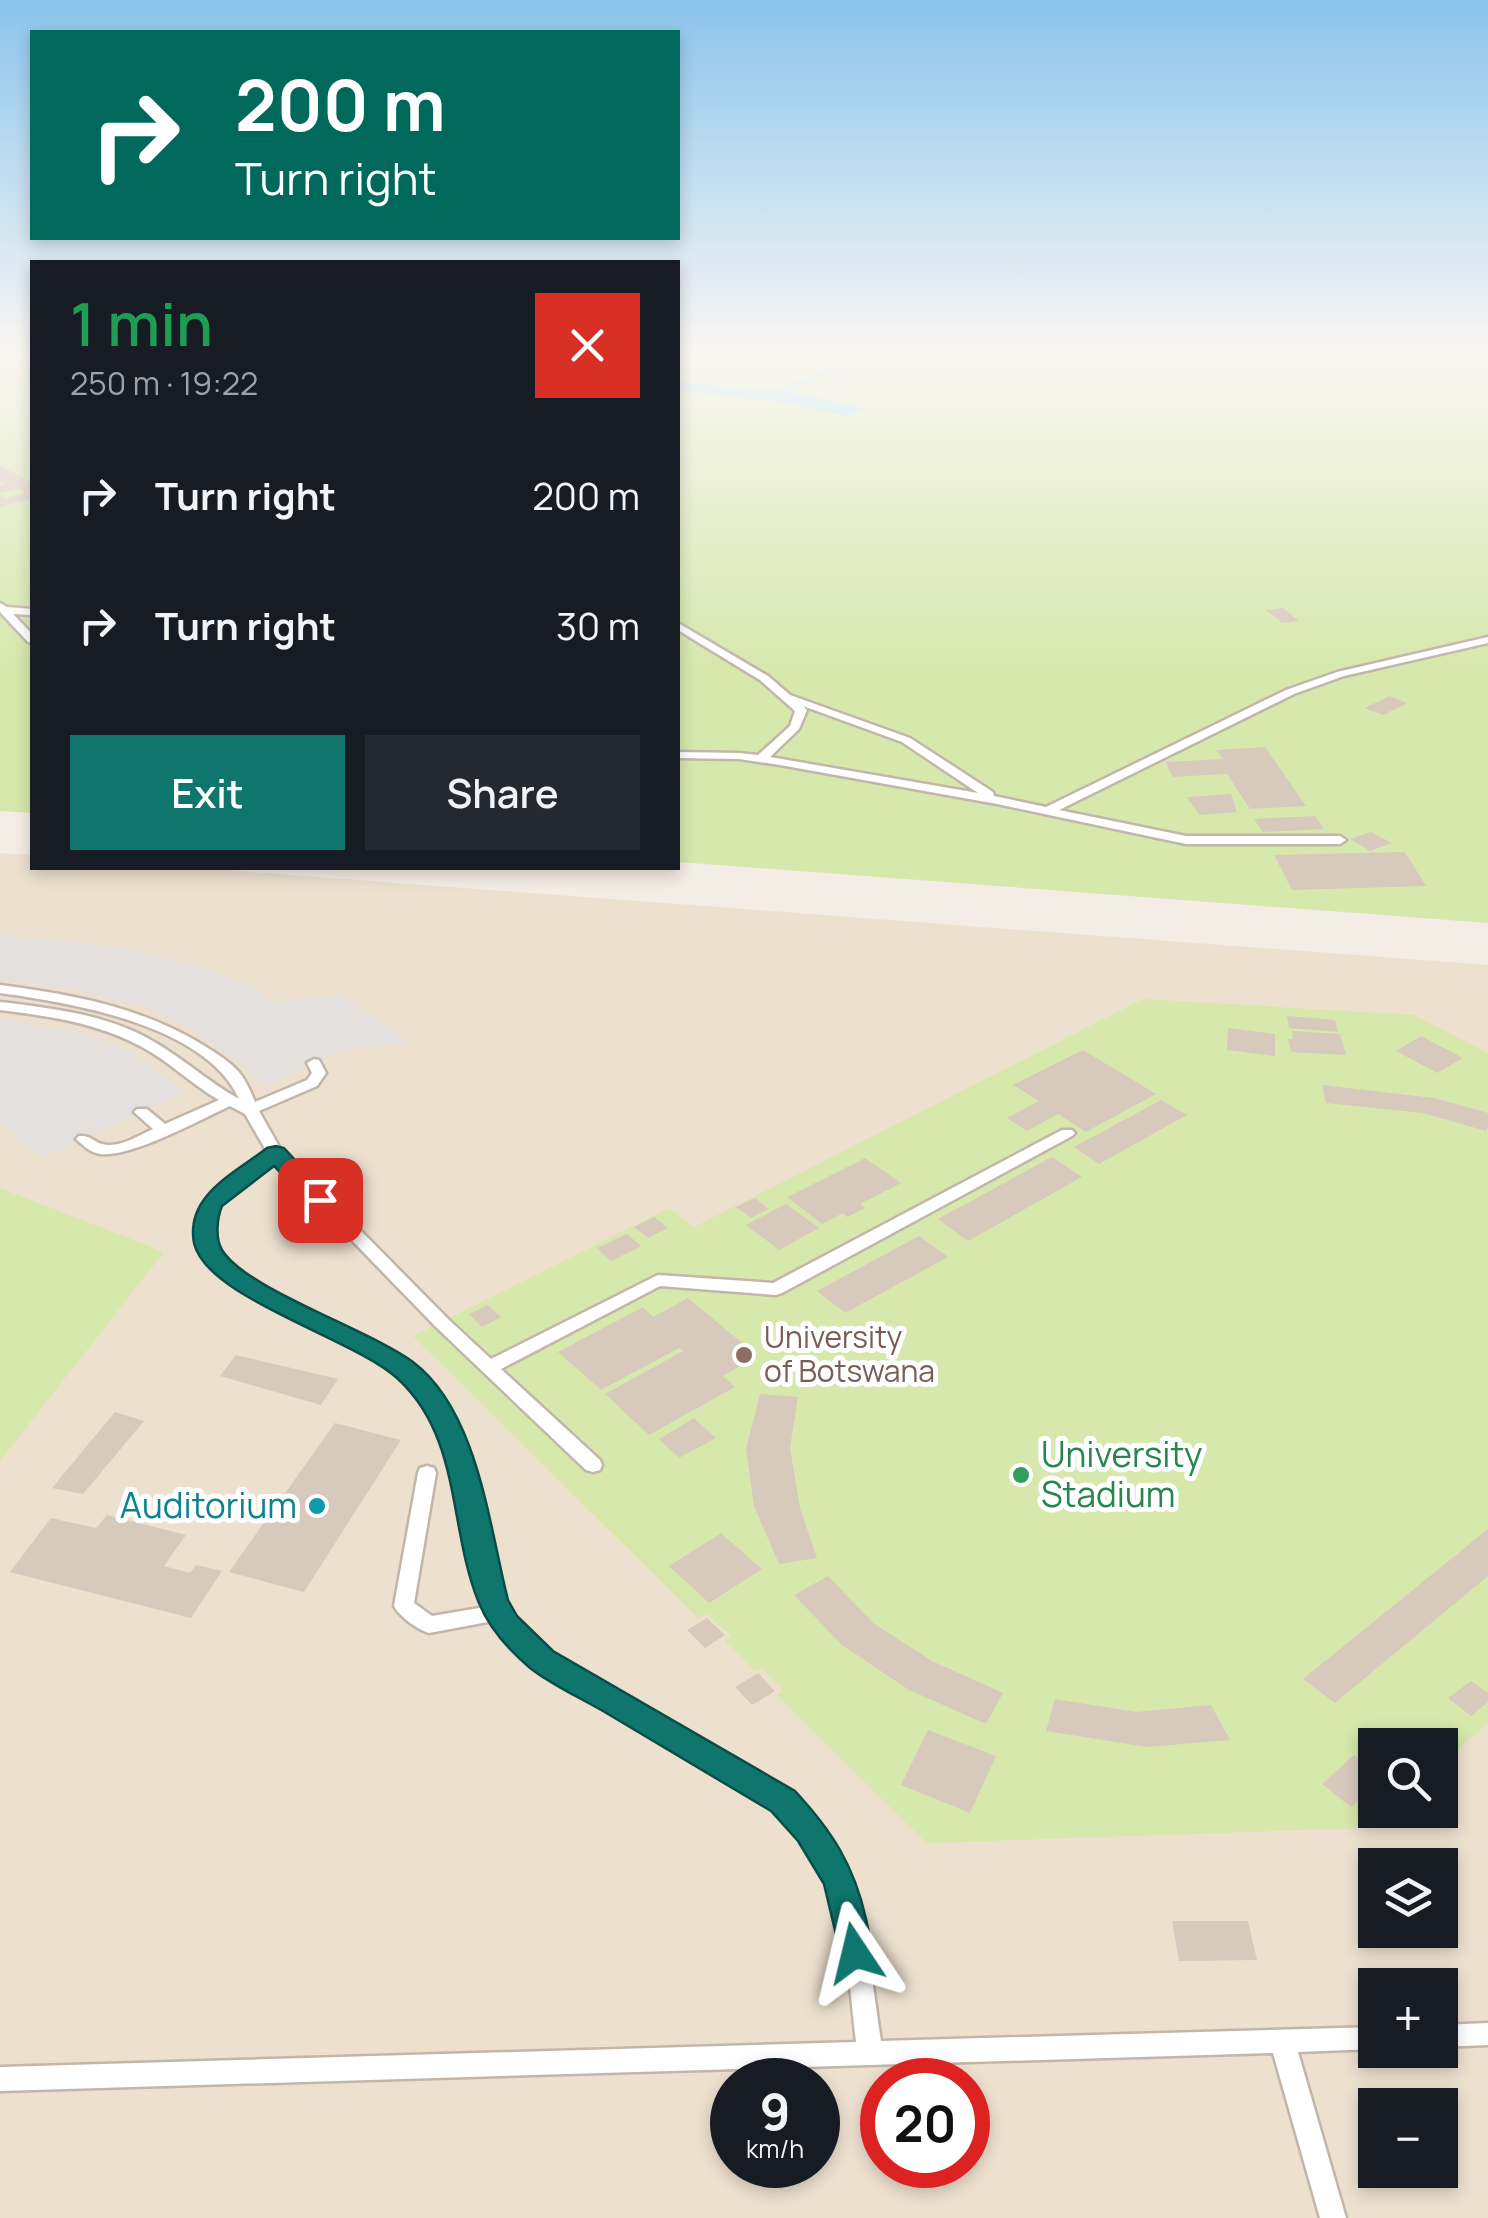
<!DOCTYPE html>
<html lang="en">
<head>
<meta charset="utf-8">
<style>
  body { margin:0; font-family:Manrope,sans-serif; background:#242831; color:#f1f3f6; height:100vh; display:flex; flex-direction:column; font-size:38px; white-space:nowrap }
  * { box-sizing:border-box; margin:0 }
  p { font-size:32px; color:#9ea1a6 }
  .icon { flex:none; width:55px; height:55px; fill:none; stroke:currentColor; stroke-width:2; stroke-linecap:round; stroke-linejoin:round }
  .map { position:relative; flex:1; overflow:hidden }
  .panel { position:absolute; left:30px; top:260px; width:650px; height:610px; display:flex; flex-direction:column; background:#171b24; border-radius:0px; box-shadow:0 5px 15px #0003 }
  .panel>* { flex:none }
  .top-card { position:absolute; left:30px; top:30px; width:650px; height:210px; border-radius:0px; box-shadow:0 5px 15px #0003; background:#00695c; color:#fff; overflow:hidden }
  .fabs { position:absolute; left:1358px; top:1728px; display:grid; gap:20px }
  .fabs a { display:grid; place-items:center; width:100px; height:100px; border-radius:0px; background:#171b24; box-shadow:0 5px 15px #0003; font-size:50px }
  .speed { position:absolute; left:710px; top:2058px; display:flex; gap:20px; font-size:50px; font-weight:700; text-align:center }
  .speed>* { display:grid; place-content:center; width:130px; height:130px; border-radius:50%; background:#171b24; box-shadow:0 5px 15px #0003; line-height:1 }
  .speed small { font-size:25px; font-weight:400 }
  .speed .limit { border:15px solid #d22; background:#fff; color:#111 }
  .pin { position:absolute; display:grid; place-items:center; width:85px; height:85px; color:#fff; margin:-42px; border-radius:20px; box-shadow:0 5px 15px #0006 }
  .me { position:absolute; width:110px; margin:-55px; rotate:350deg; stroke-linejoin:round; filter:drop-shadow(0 0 8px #0008) }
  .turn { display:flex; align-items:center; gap:35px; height:210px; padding:0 40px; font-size:45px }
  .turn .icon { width:130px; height:130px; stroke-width:2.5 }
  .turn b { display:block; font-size:70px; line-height:85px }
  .round { display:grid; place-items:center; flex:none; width:105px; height:105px; border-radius:0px; background:#242831 }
  .summary { display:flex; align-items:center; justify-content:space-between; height:170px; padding:0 40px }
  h1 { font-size:60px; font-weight:600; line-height:75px; color:#1e9e55 }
  .action { display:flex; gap:20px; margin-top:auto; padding:20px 40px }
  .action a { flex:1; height:115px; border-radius:0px; background:#0f766e; color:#fff; font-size:40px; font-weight:600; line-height:115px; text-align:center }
  .action a+a { background:#242831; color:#f1f3f6 }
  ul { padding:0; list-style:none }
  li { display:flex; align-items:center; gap:30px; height:130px; padding:0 40px }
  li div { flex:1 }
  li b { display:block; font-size:38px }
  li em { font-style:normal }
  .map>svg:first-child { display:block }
</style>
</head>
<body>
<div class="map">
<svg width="1488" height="2218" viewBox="0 0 1488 2218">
  <rect width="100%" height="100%" fill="#f3ede5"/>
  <path fill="#ede0cf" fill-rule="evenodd" d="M0,853l32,2v13h167l1289,97v1253h-1488zM1375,1745h65v65h-65zM1375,1865h65v65h-65zM1375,1985h65v65h-65zM732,2080h86v85h-86zM882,2080h86v85h-86zM1375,2105h65v65h-65z"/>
  <path fill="#d7e8ad" d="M0,355h32v458l-32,-2z
    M678,355h810v568l-810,-61z
    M1143,999l271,16 74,38v670l-48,42v-20h-65v65h13l-20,18 -442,15 -149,-148 6,-4 -21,-22 -7,3 -30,-31 6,-4 -24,-23 -9,4 -285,-282 256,-128 25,19z
    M0,1188l164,64 -164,209z"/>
  <path fill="#e4e0de" d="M0,936l116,10 77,18 64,25 17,13 66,-8 70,48 -68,8 -76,35 -78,-59 -50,-21 -66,-16 -72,-9z
    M0,1018l94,18 40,18 49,39 -141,65 -42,-36z"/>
  <path fill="#a0ddf2" d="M678,382l106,8 80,19 -18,7 -71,-15 -93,-9 -4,-2z"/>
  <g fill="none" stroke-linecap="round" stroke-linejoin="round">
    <path stroke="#a0ddf2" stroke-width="6" d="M784,390l82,-35"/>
  </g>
  <path fill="#d8c9bd" d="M0,465l32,18v16l-32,8v-12l5,3 20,-5 -7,-4 -18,4v-8l5,-1 -5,-3z
    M1283,608l16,13 -17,2 -16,-13z
    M1389,696l18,7 -24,12 -18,-7z
    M1265,747l41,59 -56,3 -23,-35 -54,3 -8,-15 58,-3 -7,-9z
    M1231,794l6,18 -38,3 -12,-18z
    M1315,816l9,13 -61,3 -9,-13z
    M1371,832l21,11 -22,8 -20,-12z
    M1405,852l21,34 -134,4 -18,-35z
    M1287,1016l48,4 3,12 -49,-4z
    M1228,1028l47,6v22l-48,-6z
    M1292,1031l48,3 6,21 -55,-3 -3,-13h5z
    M1421,1036l42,22 -26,15 -41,-22z
    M1083,1050l73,44 -70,38 -28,-18 -31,17 -20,-13 32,-17 -26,-16z
    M1322,1085l112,13 54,15v13l-2,5 -63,-18 -97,-10z
    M1161,1100l26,15 -88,49 -25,-17z
    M1052,1157l30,20 -114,64 -30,-22z
    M865,1158l36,25 -41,21 5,4 -18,9 -4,-4 -21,11 -35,-27z
    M755,1198l14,11 -18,9 -15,-11z
    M786,1204l33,24 -40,22 -33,-25z
    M654,1217l14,11 -20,10 -14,-11z
    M627,1234l14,12 -30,15 -14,-13z
    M919,1236l29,21 -103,56 -28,-22z
    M688,1298l70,58 -35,20 12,11 -86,48 -44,-41 78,-43 -4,-3 -78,42 -43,-38 85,-45 10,10z
    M488,1305l13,12 -19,10 -13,-13z
    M236,1355l102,24 -17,26 -101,-29z
    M760,1394l38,3 -8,51 10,60 17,50 -38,6 -25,-58 -8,-57z
    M115,1412l29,9 -61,73 -31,-6z
    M694,1418l22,20 -37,20 -20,-19z
    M335,1423l66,17 -97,152 -75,-20z
    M107,1515l79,20 -22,31 26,7 6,-8 26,6 -31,47 -181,-46 41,-54 45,10z
    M1488,1529v47l-153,127 -32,-24z
    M721,1533l41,36 -53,34 -40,-37z
    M828,1576l45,47 59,38 71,32 -17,31 -77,-34 -67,-45 -48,-50z
    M707,1618l18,17 -20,13 -18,-18z
    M758,1673l17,18 -23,14 -17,-18z
    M1471,1681l17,12v9l-17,14 -23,-18z
    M1055,1699l81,13 75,-7 19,35 -83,7 -101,-16z
    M928,1730l68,26 -26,57 -69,-28z
    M1354,1755l21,17v13l-24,22 -29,-23z
    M1172,1921h76l9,39 -78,1z"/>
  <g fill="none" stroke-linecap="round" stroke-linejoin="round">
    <g stroke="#c2b6ab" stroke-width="5">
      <path id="service" d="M0,603l7,4 25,2v6l-19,-1 19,20v9l-4,-1 -28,-30z
        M678,623l90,53 22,19 120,43 83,54 1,4 52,11 240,-117 51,-18 151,-35v6l-144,33 -50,18 -235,116 127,26h154l6,4 -6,4h-154l-189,-40 -217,-39 -41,-6 -61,-1v-6l61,1 19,2 32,-29 5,-15 -35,-31 -82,-50zM803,706l99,36 76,51 -208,-36 29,-28 8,-19z
        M0,985c69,9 137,21 198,57 13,8 27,16 38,27 9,9 14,21 19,33l52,-22 5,-7 -5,-10 7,-4 5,1 7,13 -9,13 -58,25 22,39 167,169 43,40 167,-84 115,8 289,-153h10l3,3 -3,3 -290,157 -6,2 -116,-9 -159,83 99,91 2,5 -2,5 -7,2 -7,-2 -150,-143 -161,-166c-26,17 -71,40 -61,78 12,47 170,100 212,143 46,46 50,117 64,177 4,17 8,36 17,50 11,18 27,31 42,44l242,141c15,19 30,37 42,57 34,58 38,125 48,190l494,-14v22l-77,3 48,166h-26l-47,-165 -1273,38v-24l856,-25c-7,-59 -9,-124 -39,-177 -12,-21 -27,-39 -42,-57l-240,-143 -28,-26 -14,-18 -64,12c-12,-4 -29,-16 -35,-27l24,-133 2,-5 7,-2 7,2 2,5 -22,130 18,13 53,-9c-29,-68 -20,-148 -66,-210 -13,-18 -34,-31 -53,-42 -42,-25 -193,-78 -166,-143 12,-28 43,-44 67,-60l-22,-38 -15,-8c-29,13 -106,56 -134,47 -8,-2 -14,-9 -20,-14l3,-3c12,-1 13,5 23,8 17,5 37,-9 51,-15l-19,-17 3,-3h10l18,15 54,-24c-27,-15 -50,-39 -77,-53 -44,-24 -93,-31 -142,-37v-8c52,6 111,13 156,41 29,17 54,40 83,56 -33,-74 -167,-96 -239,-106z
        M1488,2023v22l-48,2v-22z"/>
    </g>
    <use href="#service" fill="#fff" fill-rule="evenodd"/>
  </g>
  <linearGradient id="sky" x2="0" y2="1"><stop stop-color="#8bc4ec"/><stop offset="0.53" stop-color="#faf7f3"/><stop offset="1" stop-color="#faf7f3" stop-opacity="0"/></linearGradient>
  <rect width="1488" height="665" fill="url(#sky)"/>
  <path fill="#0f766e" stroke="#0a4d48" stroke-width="2.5" d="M276,1146l8,2 48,52 -12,7 -9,-2 -37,-39 -52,40c-5,12 -7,32 0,44 22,38 148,80 191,112 65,49 76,164 95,238l9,16 36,35 242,140c37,40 59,74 71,128 3,16 9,30 2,45l-13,5 -12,-5 -19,-80 -26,-43 -27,-30c-54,-32 -108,-64 -163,-97 -25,-15 -55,-28 -78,-46 -20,-17 -41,-40 -51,-65 -31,-75 -17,-165 -81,-224 -44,-41 -192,-81 -204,-136 -9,-48 41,-70 73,-95z"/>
  <circle fill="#8d6e63" stroke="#fff" stroke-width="4" cx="744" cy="1355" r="10"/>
  <circle fill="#2e9e5b" stroke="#fff" stroke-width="4" cx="1021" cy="1475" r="10"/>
  <circle fill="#0f9aa8" stroke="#fff" stroke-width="4" cx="317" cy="1506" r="10"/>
  <g text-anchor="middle" stroke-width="10" stroke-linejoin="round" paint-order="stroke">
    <g font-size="30" fill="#785e54" stroke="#fff" text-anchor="start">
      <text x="764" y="1348">University<tspan x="764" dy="34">of Botswana</tspan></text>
    </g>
    <g font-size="35" fill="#27864d" stroke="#fff" text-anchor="start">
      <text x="1041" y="1467">University<tspan x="1041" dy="40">Stadium</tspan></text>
    </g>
    <g font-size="35" fill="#0d838f" stroke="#fff" text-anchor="end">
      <text x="297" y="1518">Auditorium</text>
    </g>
  </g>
</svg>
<div class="fabs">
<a><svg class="icon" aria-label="search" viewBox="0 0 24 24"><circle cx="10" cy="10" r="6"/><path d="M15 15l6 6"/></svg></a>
<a><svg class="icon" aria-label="layers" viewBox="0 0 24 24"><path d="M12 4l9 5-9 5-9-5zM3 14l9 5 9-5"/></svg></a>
<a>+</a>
<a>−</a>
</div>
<div class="speed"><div>9<small>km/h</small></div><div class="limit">20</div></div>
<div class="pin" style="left:320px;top:1200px;background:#d93025"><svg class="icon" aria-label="arrive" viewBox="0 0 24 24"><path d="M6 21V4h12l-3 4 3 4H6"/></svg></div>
<svg class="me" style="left:855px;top:1953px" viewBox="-20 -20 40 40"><path d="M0-17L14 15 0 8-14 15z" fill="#0f766e" stroke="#fff" stroke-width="4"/></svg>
<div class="top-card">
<div class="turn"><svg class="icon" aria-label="right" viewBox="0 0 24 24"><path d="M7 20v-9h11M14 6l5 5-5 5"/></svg><div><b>200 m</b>Turn right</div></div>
</div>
<section class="panel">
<div class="summary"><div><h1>1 min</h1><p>250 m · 19:22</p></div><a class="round" style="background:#d93025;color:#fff"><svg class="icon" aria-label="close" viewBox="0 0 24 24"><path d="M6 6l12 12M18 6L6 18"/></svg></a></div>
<ul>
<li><svg class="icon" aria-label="right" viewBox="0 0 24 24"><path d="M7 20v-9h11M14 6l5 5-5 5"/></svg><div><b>Turn right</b></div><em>200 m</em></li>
<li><svg class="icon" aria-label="right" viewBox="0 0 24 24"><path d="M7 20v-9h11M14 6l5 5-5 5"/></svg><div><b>Turn right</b></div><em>30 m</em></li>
</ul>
<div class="action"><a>Exit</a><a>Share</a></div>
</section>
</div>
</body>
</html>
